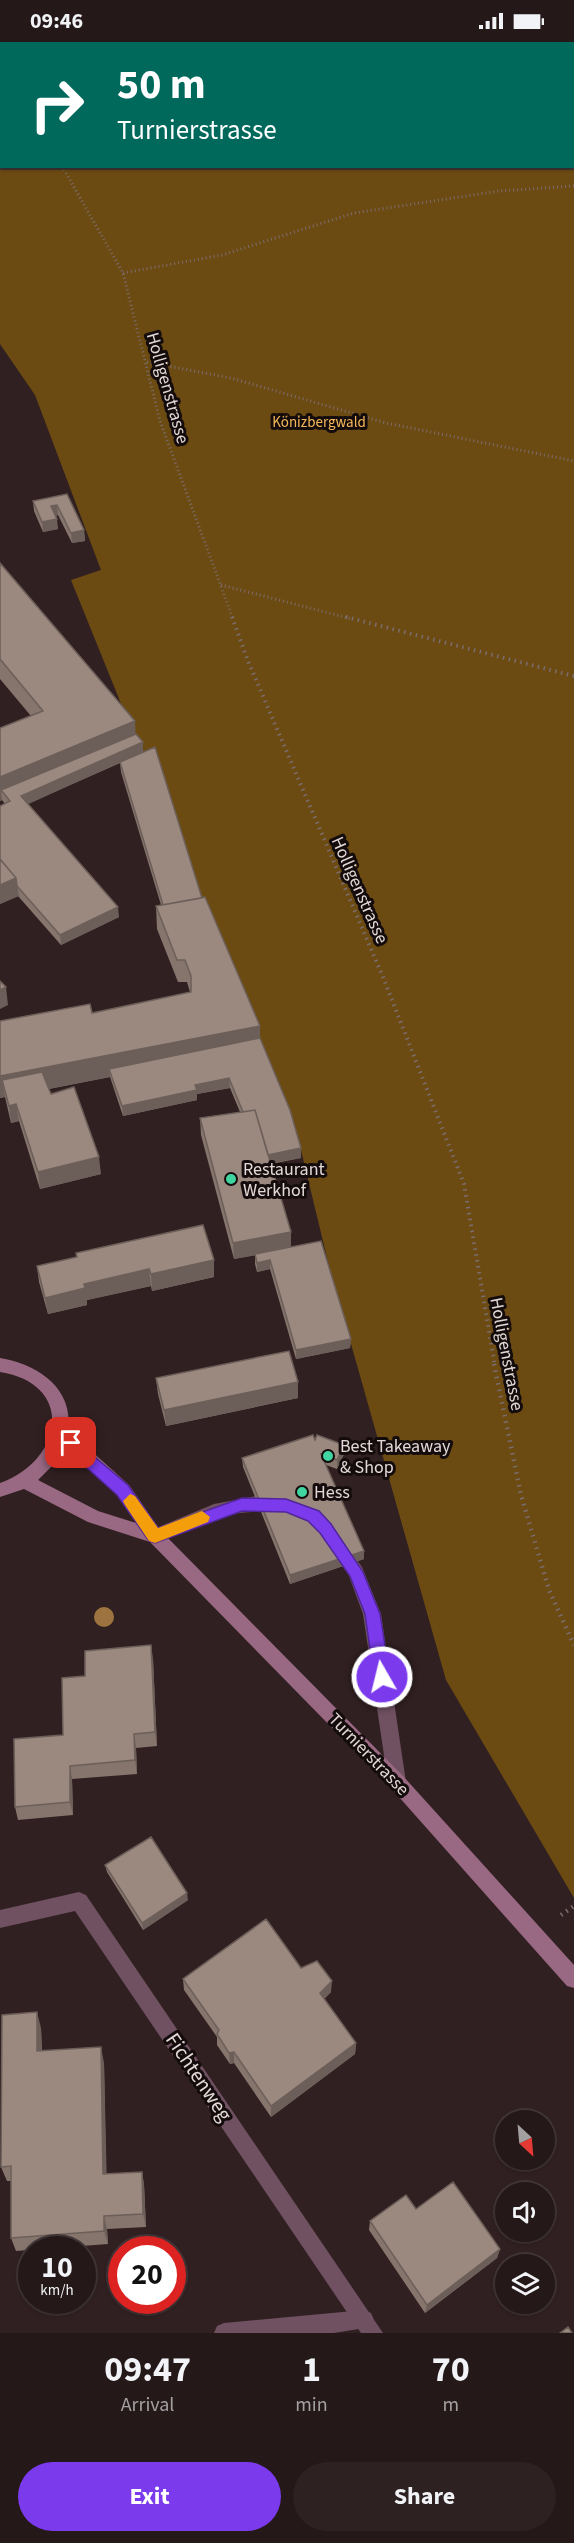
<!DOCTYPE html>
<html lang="en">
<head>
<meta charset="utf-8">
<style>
  body { margin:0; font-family:"Source Sans 3",sans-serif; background:#2d2122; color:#f1f3f6; height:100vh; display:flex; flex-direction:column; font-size:22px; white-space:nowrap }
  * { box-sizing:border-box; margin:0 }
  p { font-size:20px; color:#a3a0a2 }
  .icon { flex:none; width:33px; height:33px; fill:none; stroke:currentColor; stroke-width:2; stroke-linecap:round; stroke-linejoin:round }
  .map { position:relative; height:2291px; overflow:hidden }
  .panel { display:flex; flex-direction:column; background:#251819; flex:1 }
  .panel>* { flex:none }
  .guide { position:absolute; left:0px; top:0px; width:574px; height:126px; box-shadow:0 2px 4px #0004,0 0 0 2px #423738; background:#00695c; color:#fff; overflow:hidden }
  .needle { width:39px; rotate:154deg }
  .buttons { position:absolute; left:495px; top:2068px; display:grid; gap:12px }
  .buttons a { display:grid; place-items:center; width:60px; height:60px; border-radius:50%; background:#251819; box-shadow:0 2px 4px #0004,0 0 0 2px #423738; font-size:30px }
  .speed { position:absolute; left:18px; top:2194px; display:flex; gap:12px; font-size:30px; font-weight:700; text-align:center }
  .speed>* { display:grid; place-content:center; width:78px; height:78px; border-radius:50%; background:#251819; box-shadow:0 2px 4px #0004,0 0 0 2px #423738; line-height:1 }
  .speed small { font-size:15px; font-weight:400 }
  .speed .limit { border:9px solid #d22; background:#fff; color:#111 }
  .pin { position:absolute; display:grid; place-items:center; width:51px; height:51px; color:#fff; margin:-26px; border-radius:12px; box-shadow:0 3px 9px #0006 }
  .me { position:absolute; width:66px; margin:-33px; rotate:352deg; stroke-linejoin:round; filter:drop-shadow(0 0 4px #0008) }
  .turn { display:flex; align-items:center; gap:21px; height:126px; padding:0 18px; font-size:27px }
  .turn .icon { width:78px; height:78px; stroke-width:2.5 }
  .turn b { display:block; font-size:42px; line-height:51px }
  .eta { display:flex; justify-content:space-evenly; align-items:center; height:102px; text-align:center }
  .eta b { font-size:36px; font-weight:700; line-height:42px }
  .action { display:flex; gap:12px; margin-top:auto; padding:12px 18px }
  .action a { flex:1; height:69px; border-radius:36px; background:#7c3aed; color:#fff; font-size:24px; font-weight:700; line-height:69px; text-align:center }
  .action a+a { background:#2d2122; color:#f1f3f6 }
  .status { display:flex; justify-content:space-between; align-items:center; height:42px; padding:0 30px; background:#251819; direction:ltr }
  .status svg { height:16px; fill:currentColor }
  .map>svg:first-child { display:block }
</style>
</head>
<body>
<div class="status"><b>09:46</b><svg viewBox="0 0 49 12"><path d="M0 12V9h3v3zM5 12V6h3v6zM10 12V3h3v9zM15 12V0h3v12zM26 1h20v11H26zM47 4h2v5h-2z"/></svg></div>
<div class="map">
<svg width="574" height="2291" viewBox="0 0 574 2291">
  <rect width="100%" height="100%" fill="#312021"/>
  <path fill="#6c4b13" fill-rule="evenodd" d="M0,0h574v1856l-128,-218 -117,-414 -29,-120 -229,-566 30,-10 -66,-175 -35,-51zM2,2h571v122h-571z"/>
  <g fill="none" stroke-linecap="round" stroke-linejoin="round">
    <path stroke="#7b6c6d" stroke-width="3" stroke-dasharray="1 3" stroke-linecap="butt" d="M62,124l61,107 37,148 73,198
      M123,231l99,-18 132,-42 145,-22 75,-5
      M147,320l84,16 155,45 188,38
      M221,543l131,34"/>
    <path stroke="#7b6c6d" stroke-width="4" stroke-dasharray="1.5 4.5" stroke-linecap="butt" d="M232,575l16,44 135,316 81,207 31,182
      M346,575l228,59"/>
    <path stroke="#7b6c6d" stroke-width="4.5" stroke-dasharray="1.5 5" stroke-linecap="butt" d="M494,1322l27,131 28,95 25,55
      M561,1873l13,-9"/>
    <path fill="#6f5161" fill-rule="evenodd" d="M261,1453l22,4 2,5 -2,5 -53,5 -75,29 -6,-2 -2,-5 2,-5 65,-27z
      M338,1498l6,2 18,25 19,47 25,168 -3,6 -6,3 -6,-3 -3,-6 -25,-168 -14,-38 -19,-29 2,-5z
      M364,2268l7,3 3,7 -3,7 -37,6h-120l3,-7 7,-3z"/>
    <path fill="#6f5161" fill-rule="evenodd" d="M79,1850l7,3 297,438h-22l-286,-422 -75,17v-18z"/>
    <path fill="#996983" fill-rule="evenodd" d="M0,1316c37,6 74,30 68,72l61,55 32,46 242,245 171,189v23l-7,-2 -176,-198 -241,-246 -62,-20 -64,-33 -24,8v-14c63,-22 76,-99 0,-111zM63,1404l54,49 19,28 -38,-12 -60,-31 15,-15z"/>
  </g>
  <circle fill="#9d743f" cx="104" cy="1575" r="10"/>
  <path fill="#85756d" d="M67,452l17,36 1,11 -13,2 -14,-28 -3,1 3,13 -15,3 -9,-21 -1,-10z
    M0,521l136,171 66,164 58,128v12l41,120 -30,6 20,83 60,92 -1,9 -54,11 -26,-90 -13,3 -2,-8v-9l-21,4 -33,-124 -1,-17 40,-6 -10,-24 -33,6v6l-74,16 -13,-39 -61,12 2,5 50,80 -61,15 -21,-68 -8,2 -6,-26 -5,1v-77l92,-8 98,-21 -3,-10h-9l-21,-53 -1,-23 5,-1 -40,-133 -1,-9 -93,41 92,113 -58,28 -43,-49 -18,8 5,-100 -3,-4 -2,1v-73l31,-12 -31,-37z
    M77,1215l137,20 -62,14 -1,-5 -64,14v5l-39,9 -9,-32 -2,-16z
    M156,1336l142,4v16l-132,28 -8,-32z
    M315,1398l29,14 -7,15 -11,-4 38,94 -74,25 -47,-117 -1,-9z
    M153,1617l4,87 -21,2 1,26 -65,5 1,36 -55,5 -3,-13 48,-72 22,-59z
    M105,1823l83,35 -45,30 -36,-58z
    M301,1926l30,24 -7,7 32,44 -1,11 -84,63 -37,-54 -4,1 -13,-19v-8l-33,-47 -1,-11z
    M41,1986l1,23 62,12 2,111 36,-2 2,13 2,42 -39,2 1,15 -92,7 -5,-13v-57h-4l-6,-14z
    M416,2167l84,40 -3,9 -72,55 -56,-83 1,-9z"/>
  <path fill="#6c5f59" d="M57,463l1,10 -6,2 -1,-11z
    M57,477l1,10 -15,3 -1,-10z
    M84,488l1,11 -13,2 -1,-10z
    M135,679l1,23 -135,46 1,10 -2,1v-24z
    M143,700v10l-121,55 -1,-11z
    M16,836l3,18 -19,8v-19z
    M118,865l1,10 -58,28 -1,-10z
    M6,945l2,18 -8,4v-19z
    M260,984v22l-151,21 1,8 -104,20 -4,-17 3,17 -5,1v-22z
    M229,1036l1,10 -33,6v6l-74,16 -1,-10 73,-21z
    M16,1062l3,17 -8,2 -2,-17z
    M301,1106v10l-34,6v-9z
    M99,1115l2,17 -61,15 -2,-17z
    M291,1190v17l-57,10 -1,-16z
    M214,1218v17l-62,14 -1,-17z
    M270,1218v9l-13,3v-9z
    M149,1227l2,17 -64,14v5l-39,9 -3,-16 39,-14z
    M351,1297l-1,9 -54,11v-9z
    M298,1340v16l-132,28 -2,-16z
    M344,1403v9l-7,15v-9z
    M364,1509v8l-74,25v-9z
    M151,1603l2,14 4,87 -2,-14z
    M134,1692l2,14 1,26 -2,-14z
    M70,1724l2,13 1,36 -3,-13z
    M187,1851l1,7 -45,30 -1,-7z
    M332,1939l-1,11 -12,12 1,-11z
    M37,1970l4,16 1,39 -5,-16z
    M356,2001l-1,11 -84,63v-11z
    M101,2005l3,16 3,125 -4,-14z
    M234,2010v11l-4,1 -1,-11z
    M142,2130l2,13 2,42 -3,-13z
    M104,2174l3,13 1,15 -4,-13z
    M500,2207l-3,9 -72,55 2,-8z"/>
  <path fill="#9b887f" stroke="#6c5f59" stroke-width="1.5" d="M67,452l17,36 -13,3 -14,-28 -6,1 6,13 -15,3 -9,-21z
    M0,521l135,158 -135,56v-49l43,-17 -43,-52z
    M136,692l7,8 -122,54 97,111 -58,28 -43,-49 -1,-8 -16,-19v-53l10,-5 -9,-11z
    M155,705l47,151 -39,7 -43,-143z
    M0,817l16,19 -16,7z
    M205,855l55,129 -260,50v-55l90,-17 2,9 99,-21v-16l-6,-16h-8l-21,-54z
    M0,939l6,6 -6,3z
    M260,996l30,72 11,38 -33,7 -13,-45 -12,2 -14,-34 -34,7 2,5 -75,16 -13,-37z
    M42,1030l9,22 23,-7 25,70 -61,15 -22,-68 -7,2 -7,-26z
    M255,1068l36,122 -58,11 -33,-125z
    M203,1183l11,35 -63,14 -2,-5 -65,15 1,4 -40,10 -8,-32 40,-9 -1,-4z
    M321,1199l30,98 -55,11 -26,-90 -13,3 -2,-9z
    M289,1309l9,31 -134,28 -8,-32z
    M313,1393l2,5 2,-5 27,10 -7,15 -16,-6 43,97 -74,24 -48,-117z
    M151,1603l4,87 -21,2 1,26 -65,6v36l-55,5 -1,-68 49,-4 -1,-57 23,-2v-25z
    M151,1795l36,56 -45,30 -37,-58z
    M266,1877l35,49 16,-7 15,20 -12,12 36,50 -85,63 -37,-54 -5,1 -12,-19 2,-4 -36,-51z
    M37,1970v39l64,-4 2,127 39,-2 1,42 -39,2v15l-93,7v-72l-10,1 1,-152z
    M453,2140l47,67 -73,56 -57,-84 36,-26 10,14z
    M568,2285l4,6h-12z"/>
  <path fill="#7c3aed" stroke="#51269a" stroke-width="1.5" d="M71,1395l57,48 30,43 84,-30 44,1 33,12 12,13 32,48 17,42 10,63 -3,5 -5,2 -6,-2 -2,-5 -9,-63 -15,-38 -30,-43 -12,-12 -22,-9 -44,-1 -87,32 -6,-2 -32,-46 -52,-47 -2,-5 2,-5z"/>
  <path fill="#f59e0b" d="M130,1452l5,2 23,32 44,-17 8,6 -2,5 -53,21 -6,-2 -24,-36 -2,-4z"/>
  <g fill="#40d4a1" stroke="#140c0c" stroke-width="2">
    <circle cx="231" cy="1137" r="6"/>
    <circle cx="328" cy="1414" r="6"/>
    <circle cx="302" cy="1450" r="6"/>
  </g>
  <g text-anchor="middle" stroke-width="6" stroke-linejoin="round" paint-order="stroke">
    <g font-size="15" fill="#f6b858" stroke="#140c0c">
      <text x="319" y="385">Könizbergwald</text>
    </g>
    <g font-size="18" fill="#e3d7d7" stroke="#140c0c">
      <text transform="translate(168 346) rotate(74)" y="6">Holligenstrasse</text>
      <text transform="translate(360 848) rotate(66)" y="6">Holligenstrasse</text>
      <text transform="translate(507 1312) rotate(79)" y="6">Holligenstrasse</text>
      <text transform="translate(369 1712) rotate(46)" y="6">Turnierstrasse</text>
    </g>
    <g font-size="18" fill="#e3d7d7" stroke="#140c0c" text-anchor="start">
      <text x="243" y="1133">Restaurant<tspan x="243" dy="21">Werkhof</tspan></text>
      <text x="340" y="1410">Best Takeaway<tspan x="340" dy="21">&amp; Shop</tspan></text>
      <text x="314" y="1456">Hess</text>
    </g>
    <g font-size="21" fill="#e3d7d7" stroke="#140c0c">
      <text transform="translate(199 2035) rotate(56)" y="7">Fichtenweg</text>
    </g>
  </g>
</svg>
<div class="buttons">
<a><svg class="needle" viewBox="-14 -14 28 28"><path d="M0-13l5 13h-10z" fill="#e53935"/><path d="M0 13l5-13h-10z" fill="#a3a0a2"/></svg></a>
<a><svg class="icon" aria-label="sound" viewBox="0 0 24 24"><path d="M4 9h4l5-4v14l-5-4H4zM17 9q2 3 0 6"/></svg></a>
<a><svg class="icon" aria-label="layers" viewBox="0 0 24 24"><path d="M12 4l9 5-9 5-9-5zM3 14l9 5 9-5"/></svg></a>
</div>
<div class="speed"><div>10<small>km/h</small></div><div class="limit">20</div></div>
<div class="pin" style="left:71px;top:1401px;background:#d93025"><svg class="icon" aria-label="arrive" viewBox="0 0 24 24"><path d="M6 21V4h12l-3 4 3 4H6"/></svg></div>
<svg class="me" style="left:382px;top:1635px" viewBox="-20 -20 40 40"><circle r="17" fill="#7c3aed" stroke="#fff" stroke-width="3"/><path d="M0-11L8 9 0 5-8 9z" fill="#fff"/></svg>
<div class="guide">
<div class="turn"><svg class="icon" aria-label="right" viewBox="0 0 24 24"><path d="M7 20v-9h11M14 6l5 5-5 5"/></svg><div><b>50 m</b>Turnierstrasse</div></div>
</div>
</div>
<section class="panel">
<div class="eta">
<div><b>09:47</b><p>Arrival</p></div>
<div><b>1</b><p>min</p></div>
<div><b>70</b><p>m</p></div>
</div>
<div class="action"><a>Exit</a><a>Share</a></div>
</section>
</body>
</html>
